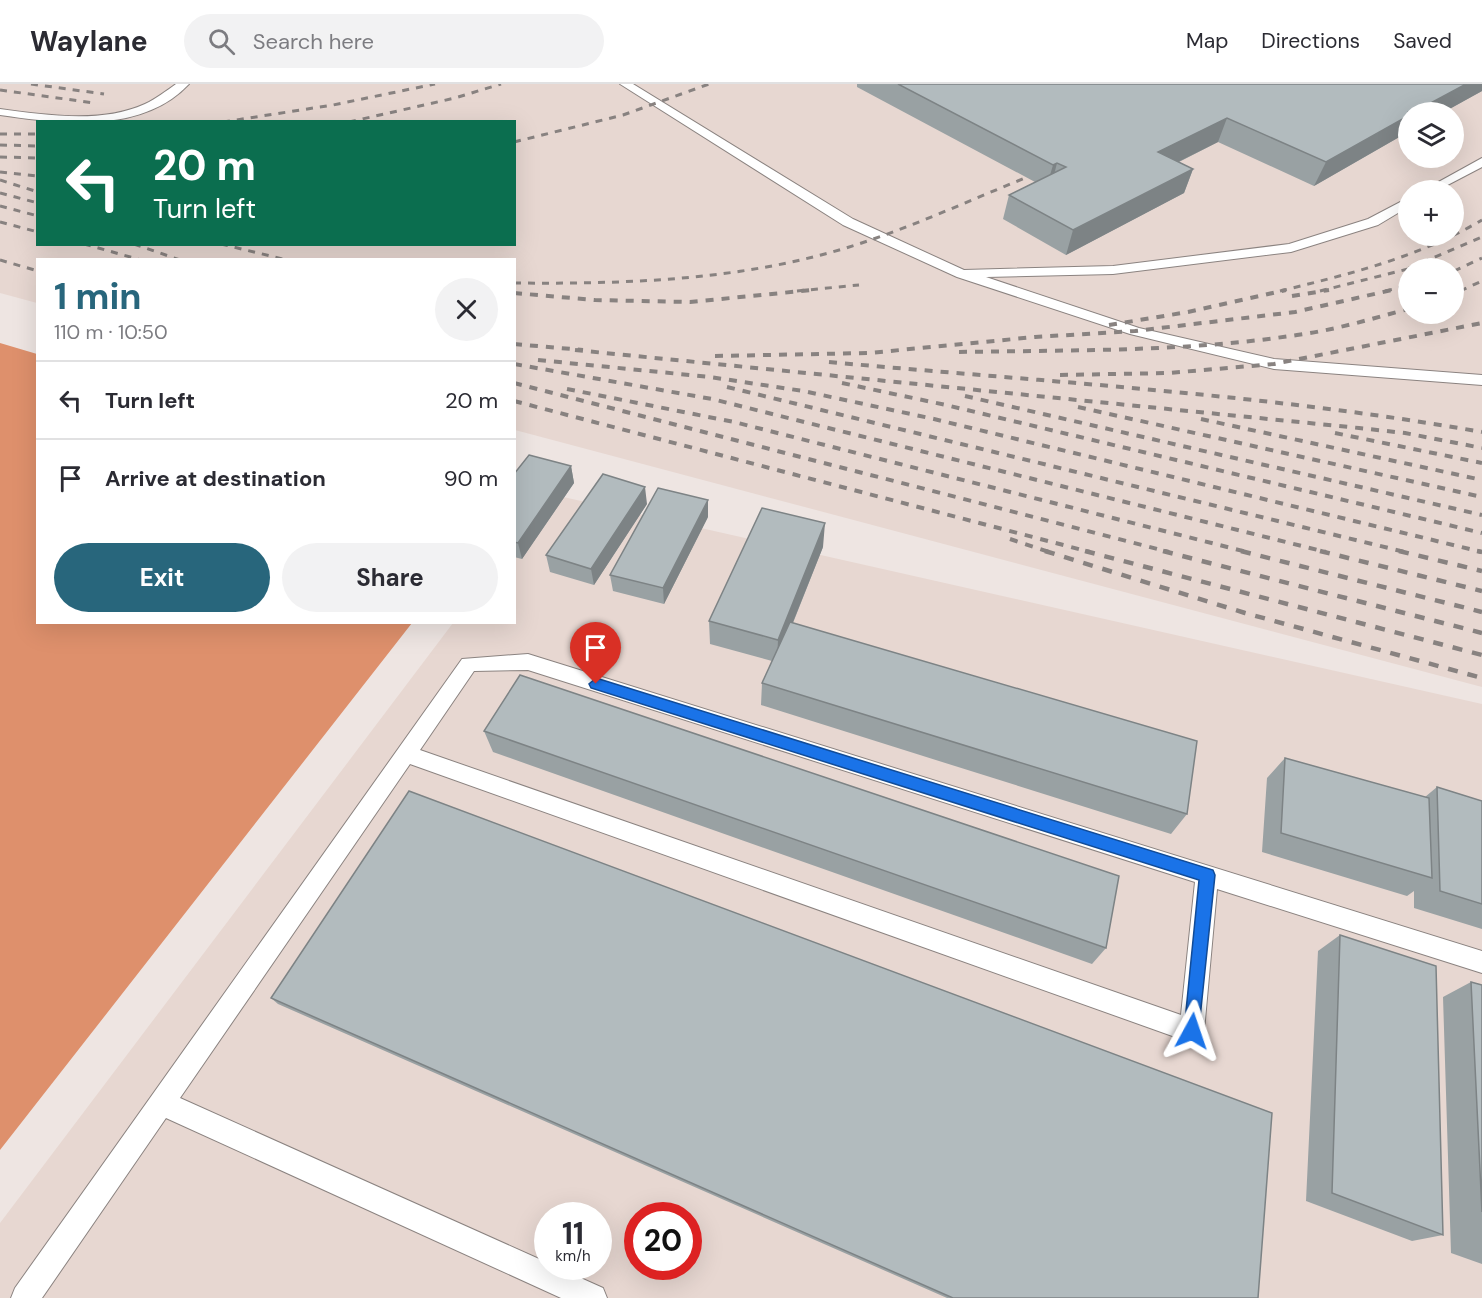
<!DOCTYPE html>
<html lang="en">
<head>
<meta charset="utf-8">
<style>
  body { margin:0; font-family:"DM Sans",sans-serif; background:#f2f2f3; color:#2b2b33; height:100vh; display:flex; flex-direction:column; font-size:22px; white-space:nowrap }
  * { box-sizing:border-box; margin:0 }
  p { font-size:20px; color:#7c7c81 }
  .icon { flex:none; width:33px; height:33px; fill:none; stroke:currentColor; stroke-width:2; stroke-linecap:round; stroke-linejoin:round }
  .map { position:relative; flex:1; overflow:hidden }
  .side { position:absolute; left:36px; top:174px; width:480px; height:366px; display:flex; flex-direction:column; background:#fff; border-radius:0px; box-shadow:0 6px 24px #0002 }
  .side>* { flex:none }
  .top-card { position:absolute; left:36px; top:36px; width:480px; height:126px; border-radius:0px; box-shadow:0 6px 24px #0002; background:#0b6e4f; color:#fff; overflow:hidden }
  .buttons { position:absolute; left:1398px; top:18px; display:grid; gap:12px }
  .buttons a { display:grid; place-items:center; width:66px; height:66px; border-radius:50%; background:#fff; box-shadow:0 6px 24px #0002; font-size:30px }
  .speed { position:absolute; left:534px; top:1118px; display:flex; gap:12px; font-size:30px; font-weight:700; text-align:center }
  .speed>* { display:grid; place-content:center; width:78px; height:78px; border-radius:50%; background:#fff; box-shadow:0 6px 24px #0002; line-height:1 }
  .speed small { font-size:15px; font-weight:400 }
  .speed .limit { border:9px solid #d22; background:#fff; color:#111 }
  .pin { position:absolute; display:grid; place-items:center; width:51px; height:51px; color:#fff; margin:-62px -26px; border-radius:50% 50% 50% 0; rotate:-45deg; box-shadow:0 0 6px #0007 }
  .pin .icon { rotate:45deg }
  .me { position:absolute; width:66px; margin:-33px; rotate:5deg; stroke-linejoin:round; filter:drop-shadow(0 0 4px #0008) }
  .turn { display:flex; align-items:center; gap:21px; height:126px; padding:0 18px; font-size:27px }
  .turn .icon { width:78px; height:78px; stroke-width:2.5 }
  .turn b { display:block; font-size:42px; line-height:51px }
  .round { display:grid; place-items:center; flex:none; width:63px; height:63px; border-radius:32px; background:#f2f2f3 }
  .head { display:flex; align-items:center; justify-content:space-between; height:102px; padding:0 18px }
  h1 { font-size:36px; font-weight:700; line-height:45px; color:#28667c }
  .action { display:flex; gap:12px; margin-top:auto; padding:12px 18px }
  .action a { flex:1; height:69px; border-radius:36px; background:#28667c; color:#fff; font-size:24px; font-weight:700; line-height:69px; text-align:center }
  .action a+a { background:#f2f2f3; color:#2b2b33 }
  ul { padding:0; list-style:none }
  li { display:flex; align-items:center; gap:18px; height:78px; padding:0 18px; border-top:2px solid #e1e1e2 }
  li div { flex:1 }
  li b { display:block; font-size:22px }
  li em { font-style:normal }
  header { display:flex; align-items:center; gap:36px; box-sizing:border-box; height:84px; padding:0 30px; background:#fff; border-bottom:2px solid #e1e1e2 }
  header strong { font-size:28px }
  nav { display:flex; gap:33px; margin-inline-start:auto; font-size:21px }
  .search { width:420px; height:54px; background:#f2f2f3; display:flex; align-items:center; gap:15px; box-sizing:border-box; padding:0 21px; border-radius:33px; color:#7c7c81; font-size:22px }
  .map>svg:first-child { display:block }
</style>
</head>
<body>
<header>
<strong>Waylane</strong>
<div class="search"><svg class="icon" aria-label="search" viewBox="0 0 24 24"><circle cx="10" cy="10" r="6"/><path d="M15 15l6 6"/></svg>Search here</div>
<nav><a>Map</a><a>Directions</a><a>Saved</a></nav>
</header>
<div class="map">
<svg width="1482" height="1214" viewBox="0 0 1482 1214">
  <rect width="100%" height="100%" fill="#eee5e2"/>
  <path fill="#e7d7d1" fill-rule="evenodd" d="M0,0h1482v603l-967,-257 -1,-170h-476l-1,43 -37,-10zM1408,28h46v46h-46zM38,38h476v122h-476zM1408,106h46v46h-46zM1408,184h46v46h-46z
    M550,410l932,210v594h-1482v-75l453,-600 61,-1 1,-81zM548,1131h50v51h-50zM638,1131h50v51h-50z"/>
  <path fill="#de906c" d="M0,259l37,11 1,268 374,1 -412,527z"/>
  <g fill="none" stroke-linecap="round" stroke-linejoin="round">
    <g stroke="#8b8380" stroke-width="2">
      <path id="service" d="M176,0h13c-47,50 -127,40 -189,31v-6c46,6 101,15 145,-5 11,-5 21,-13 31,-20z
        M620,0h13l220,135 111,51 149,-4 176,-22 79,-25 40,-21v9l-30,18 -87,27 -178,22 -127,3 153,51 135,31 208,16v10l-208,-16 -144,-35 -173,-57 -114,-52z
        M1482,74v9l-44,23h-14z
        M528,570l954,297v22l-265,-84 -13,142 -3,9 -9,3 -782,-279 -230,334 368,165v3h6l49,22 4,10h-46l-395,-180 -124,180h-31l4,-10 447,-629zM528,586l667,212 -14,133 -761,-265 54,-79z"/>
    </g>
    <use href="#service" fill="#fff" fill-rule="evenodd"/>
    <path stroke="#888280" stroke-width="3" stroke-dasharray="7 7" stroke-linecap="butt" d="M31,0l73,10
      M0,6l94,13
      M223,38l110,-17 102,-21
      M349,38l106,-24 46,-14
      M0,50h38
      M514,58l109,-27 86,-31
      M0,61l38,1
      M0,73l38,1
      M0,88l38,4
      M0,96l38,12
      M0,109l38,10
      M0,122l38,10
      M0,138l38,10
      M84,160l57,16
      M134,160l46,16
      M221,160l66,16
      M0,176l38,11
      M1409,184l73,-31
      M1454,187l28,-13
      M514,199c103,1 207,-2 307,-28 70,-18 137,-50 204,-77
      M797,207l62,-6
      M1280,207c70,-17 139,-34 202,-71
      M1320,207l88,-22
      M1385,207l23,-5
      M1460,207l22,-10"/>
    <path stroke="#888280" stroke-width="4" stroke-dasharray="8 8" stroke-linecap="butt" d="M514,209l81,7 95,2 122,-12
      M1454,210l9,-4
      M1292,212l37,-6
      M1109,241l79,-13 98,-22
      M514,260l69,6
      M575,266l784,78 46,5 77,15
      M959,268c113,-2 226,0 338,-17 38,-5 74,-16 111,-26
      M715,272l154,-3 166,-16 100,-6 160,-19 97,-22
      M538,276l172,17 93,14 131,28 548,133
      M829,278c218,20 438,32 653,70
      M514,280l198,35 614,153
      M1060,291l109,-2 105,-9 208,-41
      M514,299l655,169
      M842,299l104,22 536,128
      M727,303l678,165
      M567,305l167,33 513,130
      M965,312l517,119
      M514,317l576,151
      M1078,323l404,90
      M1201,335l281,61
      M1335,349l147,30
      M1010,455l39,13"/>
    <path stroke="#888280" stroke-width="4.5" stroke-dasharray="10 10" stroke-linecap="butt" d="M1045,467l200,62 237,65
      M1085,467l397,104
      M1163,467l319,82
      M1241,467l241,61
      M1320,467l162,40
      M1399,467l83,20
      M1477,467l5,1"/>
  </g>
  <path fill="#99a1a3" d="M857,0h625v7l-38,21h-36v20l-94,54 -96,-44 -39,20 14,7 -9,24 -118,62 -63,-36 6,-24 26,-13 -178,-95z
    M571,382l3,17 -52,76 -8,-2v-83z
    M647,420l-53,81 -44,-13 -4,-17z
    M708,433l-44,87 -51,-13 -3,-16z
    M823,463l-30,76 394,191 -16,20 -410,-129 1,-22 10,-22 -62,-17 -1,-23z
    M484,647l622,217 -14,16 -599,-212z
    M1285,674l140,39 12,-10 45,14v128l-68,-21v-17l-7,5 -145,-44 5,-74z
    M1340,851l103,300 -31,6 -106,-40 12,-250z
    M1471,898l11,3v279l-31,-11 -8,-256z
    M271,914l987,300h-311l-669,-294z"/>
  <path fill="#7d8385" d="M1466,0h16v7l-38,21h-30z
    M1408,32v16l-94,54 12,-24z
    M1227,34l-9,24 -68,34 8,-24z
    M1057,79l-6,24 -5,2 7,-24z
    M1193,85l-9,24 -118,62 7,-25z
    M571,382l3,17 -52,76 -4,-16z
    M645,403l2,17 -53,81 -3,-16z
    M708,416v17l-44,87 -1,-16z
    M825,439l-2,24 -46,115 1,-22z"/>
  <path fill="#b2bbbe" stroke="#7d8385" stroke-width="1.5" d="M898,0h568l-52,28h-6v4l-82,46 -99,-44 -69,34 35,17 -120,61 -64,-35 57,-28 -9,-4 -4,2z
    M529,371l42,11 -53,77 -4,-1v-68z
    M603,390l42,13 -54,82 -45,-14z
    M658,404l50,12 -45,88 -53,-13z
    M762,424l63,15 -47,117 -69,-19z
    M790,538l407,119 -10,73 -425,-131z
    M520,591l599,201 -13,72 -622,-217z
    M1285,674l144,40 3,80 -151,-45z
    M1437,703l45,14v103l-42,-13z
    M409,707l863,322 -14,185h-305l-682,-300z
    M1340,851l96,31 7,269 -111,-42z
    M1471,898l11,3v227z"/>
  <path fill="#1a73e8" stroke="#114b97" stroke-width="1.5" d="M596,594l617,192 2,5 -17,162 -6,3 -6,-3 -2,-6 15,-151 -608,-192 -2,-4z"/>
</svg>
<div class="buttons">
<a><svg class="icon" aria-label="layers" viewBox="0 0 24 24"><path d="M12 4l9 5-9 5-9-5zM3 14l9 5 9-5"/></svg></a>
<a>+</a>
<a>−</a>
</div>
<div class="speed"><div>11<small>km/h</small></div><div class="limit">20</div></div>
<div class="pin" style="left:596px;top:600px;background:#d93025"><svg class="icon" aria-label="arrive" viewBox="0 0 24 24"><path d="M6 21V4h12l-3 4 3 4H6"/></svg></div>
<svg class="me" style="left:1192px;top:947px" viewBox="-20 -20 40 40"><path d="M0-17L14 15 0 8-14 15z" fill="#1a73e8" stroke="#fff" stroke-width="4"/></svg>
<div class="top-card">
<div class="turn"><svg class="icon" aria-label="left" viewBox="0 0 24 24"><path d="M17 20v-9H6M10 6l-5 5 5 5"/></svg><div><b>20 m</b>Turn left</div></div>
</div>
<section class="side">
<div class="head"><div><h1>1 min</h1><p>110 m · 10:50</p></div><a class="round"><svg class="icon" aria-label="close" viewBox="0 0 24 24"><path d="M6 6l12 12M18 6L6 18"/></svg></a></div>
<ul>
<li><svg class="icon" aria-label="left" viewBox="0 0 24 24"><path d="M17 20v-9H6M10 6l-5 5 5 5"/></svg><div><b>Turn left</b></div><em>20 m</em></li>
<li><svg class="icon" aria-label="arrive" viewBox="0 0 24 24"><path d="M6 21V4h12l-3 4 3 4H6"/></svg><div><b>Arrive at destination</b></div><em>90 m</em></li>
</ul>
<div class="action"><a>Exit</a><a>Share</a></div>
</section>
</div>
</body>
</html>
